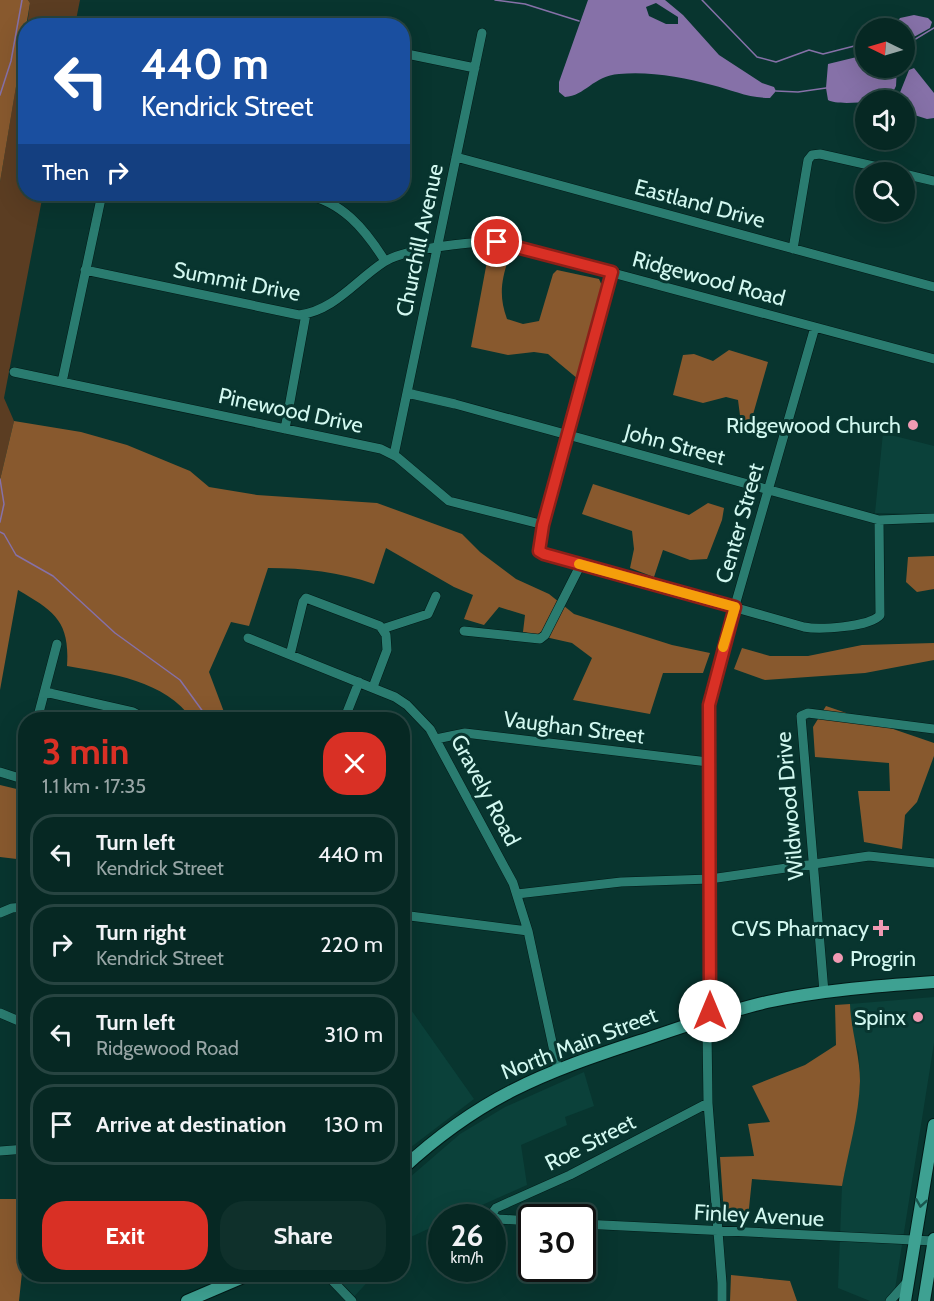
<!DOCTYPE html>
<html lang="en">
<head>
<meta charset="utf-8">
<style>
  body { margin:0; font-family:Cabin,sans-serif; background:#0f302b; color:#f1f3f6; height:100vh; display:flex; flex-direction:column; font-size:22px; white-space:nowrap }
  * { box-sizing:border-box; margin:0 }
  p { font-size:20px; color:#98a6a6 }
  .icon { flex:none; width:33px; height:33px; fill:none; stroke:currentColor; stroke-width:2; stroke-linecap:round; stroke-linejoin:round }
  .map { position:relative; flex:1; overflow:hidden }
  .drawer { position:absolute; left:18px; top:712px; width:392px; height:570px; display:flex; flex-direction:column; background:#062823; border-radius:24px; box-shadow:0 6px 24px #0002,0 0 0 2px #274441 }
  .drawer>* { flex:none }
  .banner { position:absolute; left:18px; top:18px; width:392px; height:183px; border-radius:24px; box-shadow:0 6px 24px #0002,0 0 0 2px #274441; background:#1a4fa0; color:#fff; overflow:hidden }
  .needle { width:39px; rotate:275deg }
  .tools { position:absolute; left:855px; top:18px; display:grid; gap:12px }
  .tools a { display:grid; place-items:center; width:60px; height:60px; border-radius:50%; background:#062823; box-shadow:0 6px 24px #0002,0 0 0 2px #274441; font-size:30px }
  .speed { position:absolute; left:428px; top:1204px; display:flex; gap:12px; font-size:30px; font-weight:700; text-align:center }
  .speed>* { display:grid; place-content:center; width:78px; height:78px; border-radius:50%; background:#062823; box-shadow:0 6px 24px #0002,0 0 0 2px #274441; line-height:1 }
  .speed small { font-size:15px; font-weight:400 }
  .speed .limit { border:3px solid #111; border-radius:9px; background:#fff; color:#111 }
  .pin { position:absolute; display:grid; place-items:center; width:51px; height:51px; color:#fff; margin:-26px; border:3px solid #fff; border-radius:50%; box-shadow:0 2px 6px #0007 }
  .me { position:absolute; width:66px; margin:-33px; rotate:0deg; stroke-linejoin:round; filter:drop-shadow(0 0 4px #0008) }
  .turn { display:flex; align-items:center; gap:21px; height:126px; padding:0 24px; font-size:27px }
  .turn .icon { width:78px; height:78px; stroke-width:2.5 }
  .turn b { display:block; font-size:42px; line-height:51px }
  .then { display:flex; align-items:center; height:57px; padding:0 24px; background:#0003; gap:12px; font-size:22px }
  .round { display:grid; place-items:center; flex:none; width:63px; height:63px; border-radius:24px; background:#0f302b }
  .head { display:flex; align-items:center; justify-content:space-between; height:102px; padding:0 24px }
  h1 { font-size:36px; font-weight:700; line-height:45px; color:#d93025 }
  .button { display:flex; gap:12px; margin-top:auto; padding:12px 24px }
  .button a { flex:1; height:69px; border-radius:24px; background:#d93025; color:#fff; font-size:24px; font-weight:700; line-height:69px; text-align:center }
  .button a+a { background:#0f302b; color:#f1f3f6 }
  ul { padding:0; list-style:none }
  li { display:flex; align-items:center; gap:18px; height:81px; margin:0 12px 9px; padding:0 12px; border:3px solid #274441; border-radius:24px }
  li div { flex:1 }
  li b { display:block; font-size:22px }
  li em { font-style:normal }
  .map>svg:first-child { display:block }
</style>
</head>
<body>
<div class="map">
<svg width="934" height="1301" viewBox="0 0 934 1301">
  <rect width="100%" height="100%" fill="#08352f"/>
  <path fill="#0b413a" d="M883,433l51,13v68l-59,-1z
    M402,997l72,102 -72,55z
    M934,997v46l-39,246 -4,12h-21l-32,-13 4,-102 18,-102 -1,-31 -8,-21 -1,-28z
    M584,1072l10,34 -29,11 2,8 -46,20 6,40 -74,33h-12v5l-39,18v-57l58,-50 45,-27z
    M320,1275h54l-24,26h-5z"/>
  <path fill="#5b3d22" d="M28,0h52l-5,25 -48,1 3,-23z
    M25,32l1,162h17l-39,204 10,23 -14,59v-298z"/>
  <path fill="#88592e" d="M0,0h28l2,3 -30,179z
    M488,256l20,4c-7,22 -9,37 -1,59l16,5 16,-3 14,-47 4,-4 42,9 4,9 -25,91 -30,-25 -14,-2 -26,3 -37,-8z
    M729,350l39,12 -20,70 -6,-1 -4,-31 -12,-3 -23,6 -30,-8 10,-40 11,-1 19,7z
    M14,421l67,11 46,13 63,26 19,16 48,8 120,8 85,31 18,18 36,27 33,15 25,20 98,31 38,8 -7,20h-40l-13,41 -77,-14 19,-42 -20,-15 -49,-11 2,-17 -26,-8 -15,18 -20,-6 9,-24 -19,-8 -68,-39 -12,36c-34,-12 -70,-16 -106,-16l-19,58 -18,-4 -22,50 18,48h-34c-29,-40 -81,-46 -126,-54 3,-45 -13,-55 -49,-76l-18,100v-210z
    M593,484l96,31 19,-12 16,5 -2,12 -15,39 -17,1 -27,-10 -9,27 -24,-9 4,-19 -2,-18 -50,-17z
    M934,556v33l-17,3 -11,-10 2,-25z
    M934,643v17l-69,13 -100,7 -31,-11 8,-21 28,8h38l54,-11z
    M826,706l108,37v13l-17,46 -12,13 -3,34 -38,-7 -6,-51h32l-1,-28 -74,-6 -2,-30z
    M0,785l25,6v69l-25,-3z
    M850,1004c1,27 10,51 10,77 -1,35 -12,71 -18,105l-90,-7 -4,39 -24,-4 -4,-57 34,-1 -6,-32 22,-2 -18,-36 53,-21 31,-20 -1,-40z
    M0,1199h25v45l-6,57h-19z
    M731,1275l59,6 7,20h-67z"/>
  <path fill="#8671a8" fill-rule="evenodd" d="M588,0h77l18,15 36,40 43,28 12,4 2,4 -6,7c-22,0 -38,-8 -58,-13 -28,-8 -64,-14 -93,-11 -26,2 -34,22 -54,23l-6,-5v-10zM656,3l22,14v7h-12l-17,-8 -3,-9z
    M914,15l14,3 4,4 -2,6 -25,14 -1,-14h-10v-2l6,-8z
    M865,55l1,13h31l-1,18 -7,14c-14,1 -52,6 -61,0l-2,-12 2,-24z
    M914,68l20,25v25l-7,1 -22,-7 -1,-12h-7l12,-30z"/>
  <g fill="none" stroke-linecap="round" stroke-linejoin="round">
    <path stroke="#8671a8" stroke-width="1.5" d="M495,0l30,4 54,17
      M702,0l55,57 19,5 33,-12 14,4 43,-11
      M904,46l30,-18
      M776,91l22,1 28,-4
      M894,92l5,2
      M0,95l11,-34 11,-61
      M0,479l4,25 -4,18
      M0,532l4,2 12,21 37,21 62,57 65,47 29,40"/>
    <g stroke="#021a17" stroke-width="10">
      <path id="minor" d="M402,53l73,15
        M456,157l478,130
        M904,174l30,7
        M303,194c39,7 62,35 82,67
        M793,249l15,-89 4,-5 8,-1 80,18
        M85,270l214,45c35,-4 57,-35 85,-53 20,-13 88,-21 113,-20l437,117
        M612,272l-68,253 -6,23 3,5 263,74c15,3 66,0 76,-12l-1,-95
        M14,372l367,77 16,8 52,44 95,24
        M62,382l40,-188
        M407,393l48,11 424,116 55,-2
        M285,429l21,-115
        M394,455l88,-422
        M382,629l46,-15 8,-18
        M464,631l76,8 5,-4 36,-71
        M248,638l147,59 12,8 23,24 83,154 15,48 30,139
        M290,655l13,-53 3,-4 74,28 6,9 1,15 -14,37
        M45,692l88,20 15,8
        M37,720l20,-76
        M344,720l15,-38
        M436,739l29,-6 243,29
        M0,772l26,8
        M21,779l5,-19
        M517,894l104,-12 89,-3 159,-23 65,7
        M0,913l12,-5 14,-1
        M402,915l126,16
        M824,992l-23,-276 7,-3 126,16
        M0,1013l26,11
        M0,1151l26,-2
        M531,1221l-33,-2 -7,-4 5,-7 74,-33 138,-72
        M582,1224l352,17
        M327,1275l25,26
        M722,1301v-18l-14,-180 -1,-72 3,-20 -1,-315 106,-369
        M890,1301l18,-20"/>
    </g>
    <g stroke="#021a17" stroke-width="14">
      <path id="major" d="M402,1169c78,-72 140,-96 238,-128 42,-14 84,-29 127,-39 55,-12 111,-16 167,-20
        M187,1301l61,-26
        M905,1301l29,-176
        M924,1301l10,-62"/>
    </g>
    <use href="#minor" stroke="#2a7c70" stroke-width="9"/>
    <use href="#major" stroke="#3ea192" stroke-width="12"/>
  </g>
  <defs><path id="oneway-chevron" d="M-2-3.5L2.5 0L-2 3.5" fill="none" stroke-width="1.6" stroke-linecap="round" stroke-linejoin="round" transform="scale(1.5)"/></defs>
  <use stroke="#18554d" href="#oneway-chevron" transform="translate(921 1203) rotate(99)"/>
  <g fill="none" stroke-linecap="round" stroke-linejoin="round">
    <g stroke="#8d1f18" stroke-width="15">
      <path id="route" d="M497,242l115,30 -69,253 -4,26 5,3 191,53 -26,98 1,306"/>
    </g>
    <use href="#route" stroke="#d93025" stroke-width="10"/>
    <path stroke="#f59e0b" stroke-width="10" d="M579,564l156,43 -12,40"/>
  </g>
  <g fill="#f19ab3" stroke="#08352f" stroke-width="2">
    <circle cx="913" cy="425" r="6"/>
    <path d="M878 919h6v6h6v6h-6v6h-6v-6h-6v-6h6z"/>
    <circle cx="838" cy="958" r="6"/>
    <circle cx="918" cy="1017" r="6"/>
  </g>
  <g text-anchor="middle" stroke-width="6" stroke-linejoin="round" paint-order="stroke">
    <g font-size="22" fill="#d2f8f0" stroke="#08352f">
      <text transform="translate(700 203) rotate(15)" y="8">Eastland Drive</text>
      <text transform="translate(419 240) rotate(-78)" y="8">Churchill Avenue</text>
      <text transform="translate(709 278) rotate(15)" y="8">Ridgewood Road</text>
      <text transform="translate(237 281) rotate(11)" y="8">Summit Drive</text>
      <text transform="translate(291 410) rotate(12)" y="8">Pinewood Drive</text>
      <text transform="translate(675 444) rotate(15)" y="8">John Street</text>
      <text transform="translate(739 523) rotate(-74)" y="8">Center Street</text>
      <text transform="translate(574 727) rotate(7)" y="8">Vaughan Street</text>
      <text transform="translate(486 790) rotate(62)" y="8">Gravely Road</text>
      <text transform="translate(789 806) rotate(-95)" y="8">Wildwood Drive</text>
      <text transform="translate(579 1043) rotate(-21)" y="8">North Main Street</text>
      <text transform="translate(590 1142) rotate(-27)" y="8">Roe Street</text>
      <text transform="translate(759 1215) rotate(3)" y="8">Finley Avenue</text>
    </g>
    <g font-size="22" fill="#d2f8f0" stroke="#08352f" text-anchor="end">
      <text x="901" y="433">Ridgewood Church</text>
      <text x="869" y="936">CVS Pharmacy</text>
      <text x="850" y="966" text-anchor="start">Progrin</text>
      <text x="906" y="1025">Spinx</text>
    </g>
  </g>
</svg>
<div class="tools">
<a><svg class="needle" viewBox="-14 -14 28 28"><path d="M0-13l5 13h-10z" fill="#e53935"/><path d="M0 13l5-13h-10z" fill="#98a6a6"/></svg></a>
<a><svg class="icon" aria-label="sound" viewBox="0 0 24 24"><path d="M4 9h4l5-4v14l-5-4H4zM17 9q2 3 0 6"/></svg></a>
<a><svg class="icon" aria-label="search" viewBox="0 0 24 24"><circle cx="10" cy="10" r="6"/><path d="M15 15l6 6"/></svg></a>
</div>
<div class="speed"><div>26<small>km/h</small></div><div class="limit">30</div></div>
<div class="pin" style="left:497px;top:242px;background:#d93025"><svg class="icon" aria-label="arrive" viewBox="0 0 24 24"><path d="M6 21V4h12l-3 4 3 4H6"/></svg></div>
<svg class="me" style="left:710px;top:1011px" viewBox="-20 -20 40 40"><circle r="19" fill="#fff"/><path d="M0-13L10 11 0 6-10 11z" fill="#d93025"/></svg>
<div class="banner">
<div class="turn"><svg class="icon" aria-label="left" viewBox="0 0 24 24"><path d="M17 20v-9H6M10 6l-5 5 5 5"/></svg><div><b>440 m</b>Kendrick Street</div></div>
<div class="then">Then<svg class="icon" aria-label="right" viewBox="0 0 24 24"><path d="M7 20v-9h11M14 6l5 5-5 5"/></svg></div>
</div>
<section class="drawer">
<div class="head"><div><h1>3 min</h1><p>1.1 km · 17:35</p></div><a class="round" style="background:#d93025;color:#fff"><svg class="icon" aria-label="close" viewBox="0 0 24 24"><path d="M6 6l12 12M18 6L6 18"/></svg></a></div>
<ul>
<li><svg class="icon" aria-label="left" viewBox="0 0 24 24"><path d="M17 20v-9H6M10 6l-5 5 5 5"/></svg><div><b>Turn left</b><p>Kendrick Street</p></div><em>440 m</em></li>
<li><svg class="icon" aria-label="right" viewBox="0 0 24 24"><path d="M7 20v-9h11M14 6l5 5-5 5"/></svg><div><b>Turn right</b><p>Kendrick Street</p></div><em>220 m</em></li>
<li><svg class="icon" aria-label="left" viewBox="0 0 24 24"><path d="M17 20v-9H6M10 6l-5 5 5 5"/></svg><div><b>Turn left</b><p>Ridgewood Road</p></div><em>310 m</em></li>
<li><svg class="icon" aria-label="arrive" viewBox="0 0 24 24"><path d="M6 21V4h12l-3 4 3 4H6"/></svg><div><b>Arrive at destination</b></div><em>130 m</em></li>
</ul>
<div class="button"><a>Exit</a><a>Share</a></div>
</section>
</div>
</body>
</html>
